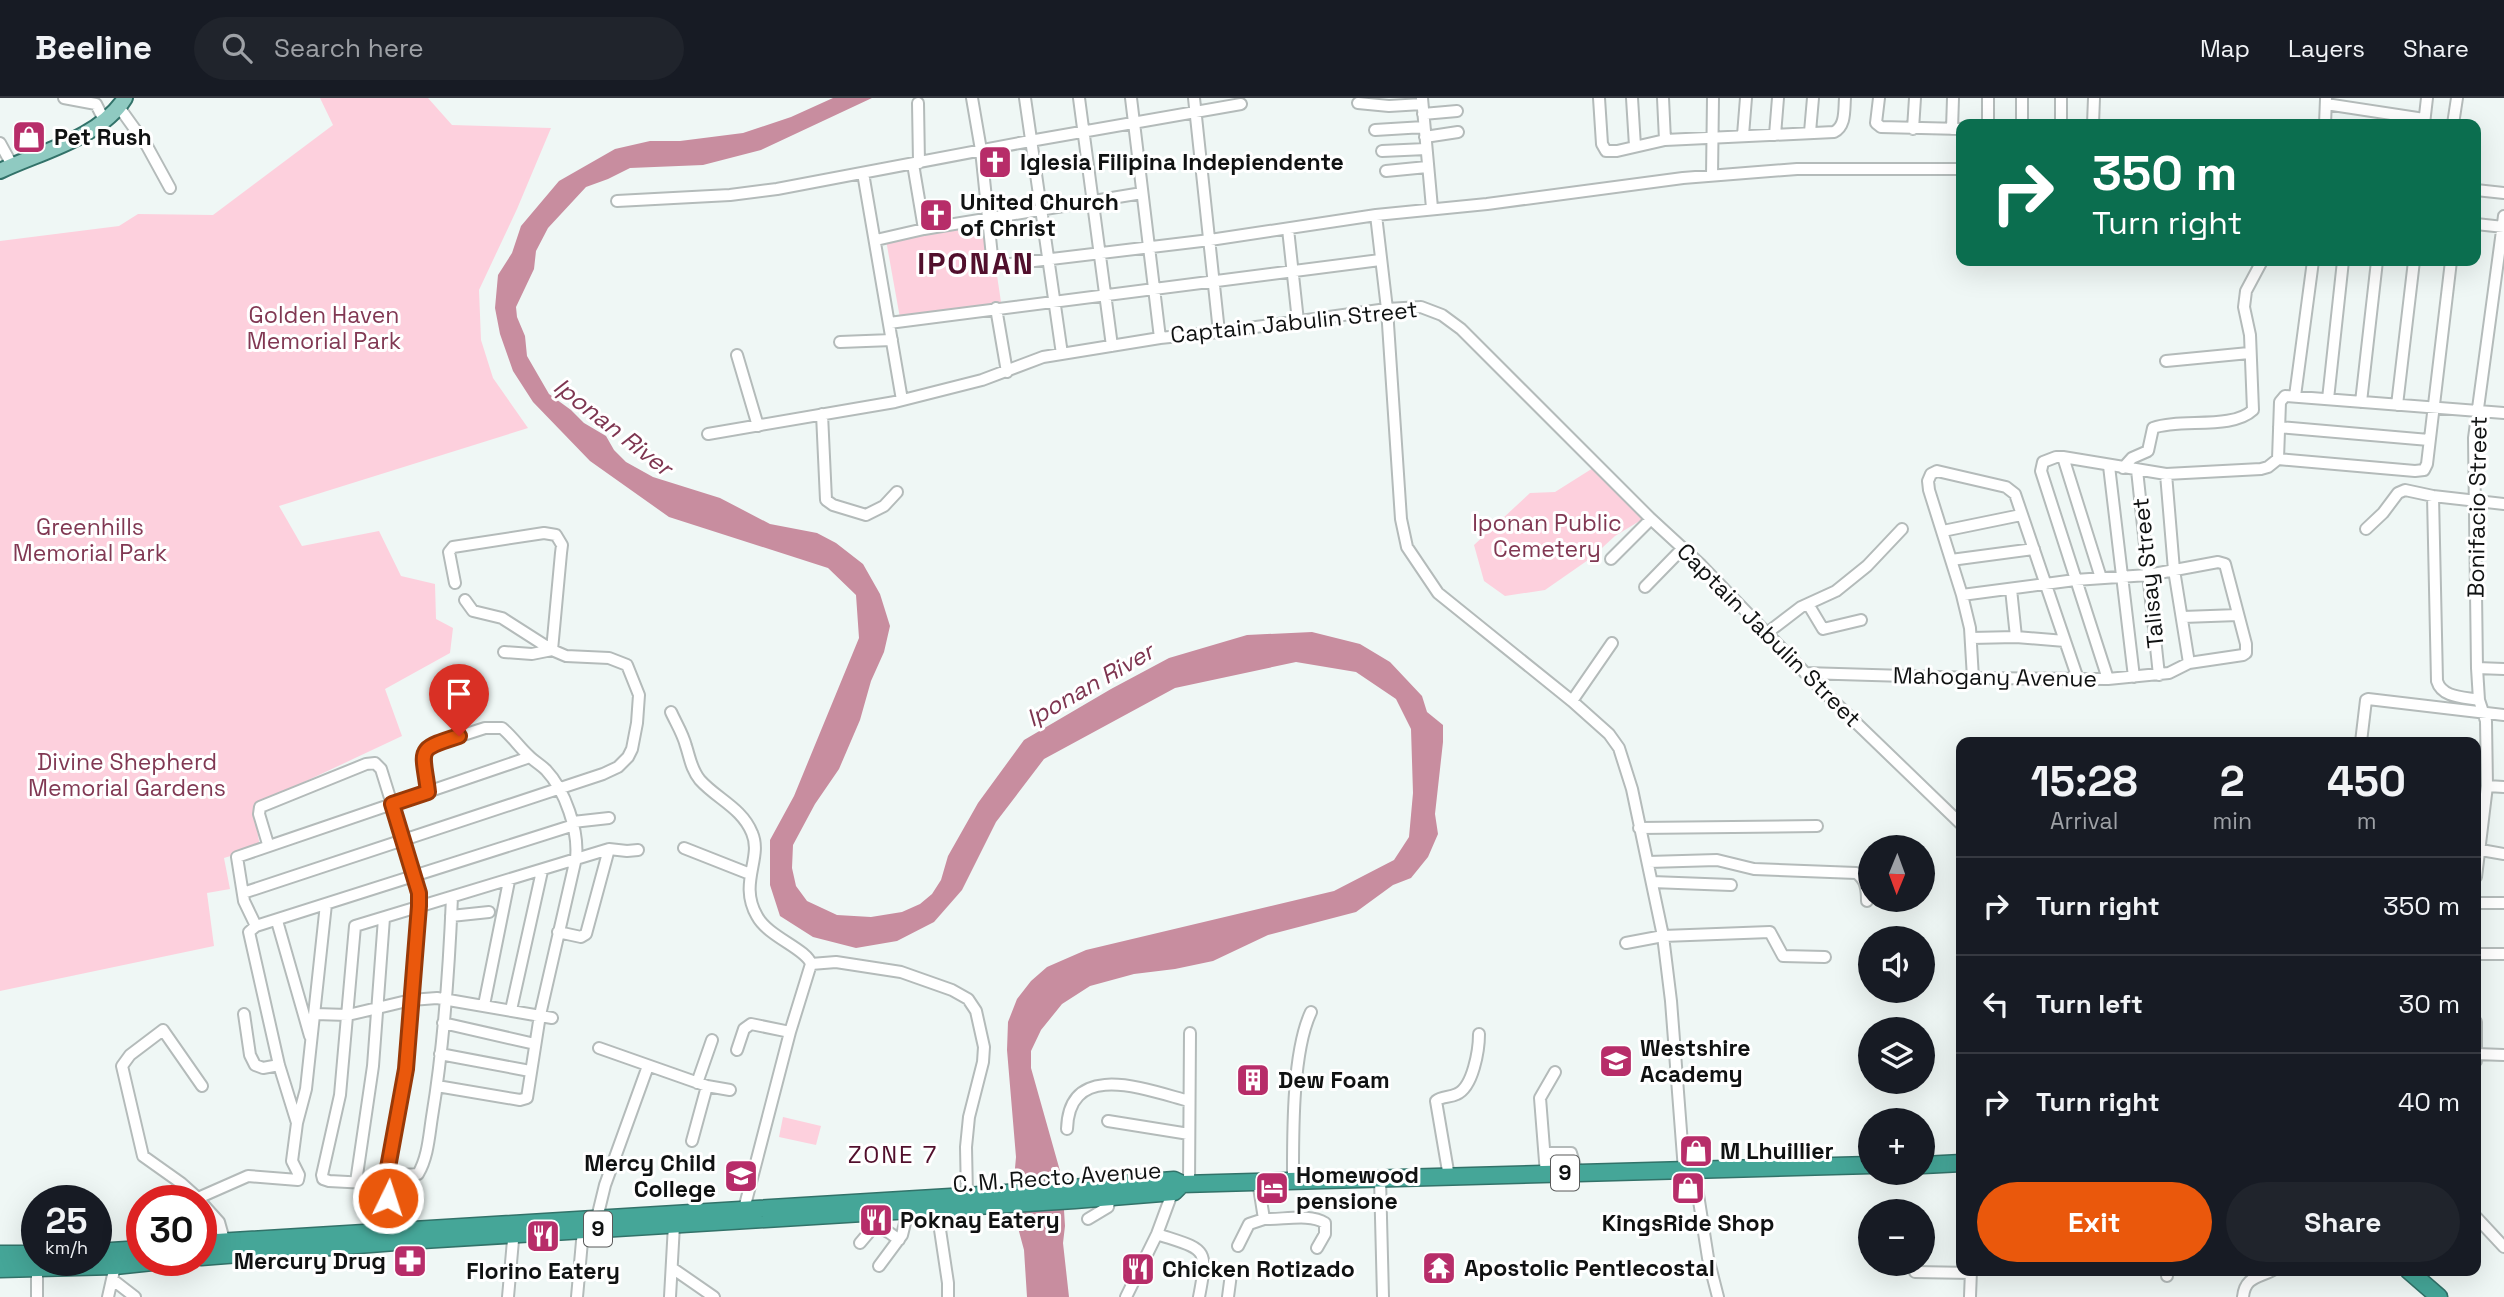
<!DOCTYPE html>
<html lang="en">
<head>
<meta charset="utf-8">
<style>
  body { margin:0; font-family:"Space Grotesk",sans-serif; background:#20242c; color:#f1f3f6; height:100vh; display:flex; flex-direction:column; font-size:26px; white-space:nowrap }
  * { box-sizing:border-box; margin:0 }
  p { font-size:23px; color:#9ea1a6 }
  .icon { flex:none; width:38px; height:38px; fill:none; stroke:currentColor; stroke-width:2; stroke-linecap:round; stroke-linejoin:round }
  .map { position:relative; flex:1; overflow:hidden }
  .sheet { position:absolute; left:1956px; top:639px; width:525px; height:539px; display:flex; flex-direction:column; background:#171b24; border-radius:14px; box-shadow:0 7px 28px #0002 }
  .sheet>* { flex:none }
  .top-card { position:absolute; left:1956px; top:21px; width:525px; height:147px; border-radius:14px; box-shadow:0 7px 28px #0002; background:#0b6e4f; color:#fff; overflow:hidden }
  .needle { width:46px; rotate:181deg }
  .controls { position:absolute; left:1858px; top:737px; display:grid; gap:14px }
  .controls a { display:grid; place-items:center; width:77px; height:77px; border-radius:50%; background:#171b24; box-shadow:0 7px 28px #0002; font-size:35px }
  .speed { position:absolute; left:21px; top:1087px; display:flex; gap:14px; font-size:35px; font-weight:700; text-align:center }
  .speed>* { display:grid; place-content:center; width:91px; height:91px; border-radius:50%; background:#171b24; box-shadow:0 7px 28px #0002; line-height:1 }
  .speed small { font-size:18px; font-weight:400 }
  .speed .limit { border:10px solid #d22; background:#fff; color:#111 }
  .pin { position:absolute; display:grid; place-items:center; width:60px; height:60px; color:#fff; margin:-72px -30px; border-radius:50% 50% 50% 0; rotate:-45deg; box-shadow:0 0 7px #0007 }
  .pin .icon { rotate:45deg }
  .me { position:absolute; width:77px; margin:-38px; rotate:4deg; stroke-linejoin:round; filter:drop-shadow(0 0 5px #0008) }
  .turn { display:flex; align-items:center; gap:24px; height:147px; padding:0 21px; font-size:32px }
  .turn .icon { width:91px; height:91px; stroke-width:2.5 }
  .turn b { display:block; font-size:49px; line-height:60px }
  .eta { display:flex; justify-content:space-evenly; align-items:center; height:119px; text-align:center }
  .eta b { font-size:42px; font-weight:700; line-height:49px }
  .button { display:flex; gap:14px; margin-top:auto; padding:14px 21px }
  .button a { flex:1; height:80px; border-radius:42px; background:#ea580c; color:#fff; font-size:28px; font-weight:700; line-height:80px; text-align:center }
  .button a+a { background:#20242c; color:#f1f3f6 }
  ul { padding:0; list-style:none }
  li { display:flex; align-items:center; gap:21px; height:98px; padding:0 21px; border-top:2px solid #363941 }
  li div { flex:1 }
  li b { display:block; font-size:26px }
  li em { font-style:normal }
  header { display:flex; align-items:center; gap:42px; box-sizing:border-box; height:98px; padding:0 35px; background:#171b24; border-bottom:2px solid #363941 }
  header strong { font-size:33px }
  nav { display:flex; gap:38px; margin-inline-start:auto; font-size:24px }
  .search { width:490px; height:63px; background:#20242c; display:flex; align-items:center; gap:18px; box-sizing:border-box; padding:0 24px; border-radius:38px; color:#9ea1a6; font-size:26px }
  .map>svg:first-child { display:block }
</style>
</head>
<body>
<header>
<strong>Beeline</strong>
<div class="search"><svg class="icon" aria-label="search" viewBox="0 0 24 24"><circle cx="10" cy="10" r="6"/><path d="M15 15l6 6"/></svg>Search here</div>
<nav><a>Map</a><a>Layers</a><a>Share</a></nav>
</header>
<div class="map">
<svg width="2504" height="1199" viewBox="0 0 2504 1199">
  <rect width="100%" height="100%" fill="#eff7f5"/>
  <path fill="#fdd0dd" d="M320,0h108l24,27 99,3 -34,81 -38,81 2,50 12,38 35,50 -249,78 23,40 77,-15 22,45 34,8 1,35 17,9 -3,25 -65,36 17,47 -149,70 7,41 -36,11 6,31 -23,4 7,53 -214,45v-750l119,-15 19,-12 75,1 120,-90z
    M989,124l12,80 -101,16 -14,-78z
    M1601,365l50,51 -36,22 -24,22 -46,32 -40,6 -21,-15 -10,-36 56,-52 25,-1z
    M783,1019l38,9 -5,19 -37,-8z"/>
  <path fill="#c88d9f" d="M833,0h39l-111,52 -58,15 -73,3 -22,11 -22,8 -38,41 -12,23 -2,18 -18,38 1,10 8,19 2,20 22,38 22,16 13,13 22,13 8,14 12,12 27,15 67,21 50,26 47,9 19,10 27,21 17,30 10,32 -6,26 -13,29 -11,39 -21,49 -24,35 -22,41 -1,23 4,18 11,15 30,14 34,2 31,-5 18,-8 12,-10 9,-14 7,-24 30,-53 46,-63 87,-51 58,-31 78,-23 65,-3 48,12 30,18 32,34 5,16 16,13v17l-8,72 3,20 -10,23 -17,21 -18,7 -37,27 -88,23 -55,26 -38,8 -41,5 -44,12 -28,18 -21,26 -10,21v17l31,110 3,48 -2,17 6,54h-42l-3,-47 -7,-26 -4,-34 3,-33 -9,-107 1,-28 9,-23 14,-18 16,-14 39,-17 248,-59 60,-31 15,-23 4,-44 -2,-64 -15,-30 -40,-27 -60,-10 -121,26 -131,71 -48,63 -34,68 -28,32 -37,19 -41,7 -43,-11 -33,-21 -10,-31v-45l24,-44 65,-158 -3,-43 -28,-27 -159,-51 -79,-56 -57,-59 -20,-31 -13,-37 -5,-26 3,-33 14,-22 9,-27 38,-45 56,-32 35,-8h30l63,-8 48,-16z"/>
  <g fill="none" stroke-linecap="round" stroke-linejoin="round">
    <g stroke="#b4bbba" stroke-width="14">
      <path id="minor" d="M64,0l32,6 8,16
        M972,0l9,52 12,116 217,-26 166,-25 111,-11 196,-26 114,-9h165
        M1025,0l37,256
        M1079,0l33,248
        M1131,0l29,240
        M1194,0l25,234
        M1422,0l10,110
        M1599,0l3,46 4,7h11l48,-11 169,-8c12,-6 10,-22 11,-34
        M1632,0l3,48
        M1663,0l2,42
        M1879,0l-3,25 5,4 81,2
        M918,5l1,60
        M1358,5l31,3 33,-2
        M2326,6l98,15
        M119,9l28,39 23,42
        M1423,16l34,-3
        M1988,26v-26
        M2022,26v-26
        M2061,26v-26
        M2093,26l1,-26
        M2325,26l1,-25
        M2424,26l3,-26
        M2453,26l4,-26
        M1913,31l2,-31
        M1952,31l1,-31
        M1375,32l49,-3
        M1810,34l3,-34
        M1743,37l3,-37
        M1775,37l3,-37
        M1425,39l33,-5
        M0,45l12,22
        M1382,53l44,-2
        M913,66l11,65
        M1386,73l41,-4
        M863,75l39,227
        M1712,78l1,-78
        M2476,92l28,3
        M617,103l113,-6 47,-6 253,-48 211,-37
        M1376,117l11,94 14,210 6,28 31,46 134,108 37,33 10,14 13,41 31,147 8,65 13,169
        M2476,126l28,3
        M1288,131l10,92
        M876,142l48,-11 218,-36
        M996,210l11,64
        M889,225l491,-63
        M840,244l52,-2
        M737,257l21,71
        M2166,263l83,-8
        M2295,298l18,-135
        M2328,301l15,-138
        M2361,304l16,-141
        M2397,307l17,-144
        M822,316l4,86 7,5 33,10 18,-9 13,-14
        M2279,329l150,13
        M708,336l187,-32 87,-22 61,-23 117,-19 59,-6 168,-23 34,-2 21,8 19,14 190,190 50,46 117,121 144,139
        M2063,359l38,121
        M2278,361l2,-57 5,-6 219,17
        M2109,368l25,211
        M2123,370l9,-10 16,-7 5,-23c27,-10 79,2 100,-18l-3,-75 -6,-28 2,-16 16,-30
        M2137,372l22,205
        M2433,398l4,185c5,17 27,16 42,19
        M2366,431l17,-16 15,-20 7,-3 28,6 71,8
        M1943,433l78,-16
        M1611,461l40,-40
        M1951,462l83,-11
        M455,485l-6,-31 4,-5 91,-14 12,2 6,10 -1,8 -9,97 -20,4 -28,-2
        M1645,489l38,-39
        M2011,491l5,48
        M1962,497l113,-15 73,-5 70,-13 7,2 21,80v9l-3,2 -54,8
        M1808,506l15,25 38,-9
        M2183,519l55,-2
        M1767,535l34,-26 35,-16 31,-25 35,-37
        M1971,540l45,-1 49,4
        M2477,570l27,1
        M1805,575l168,5 135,1 61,-6 20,-10 -15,-93 -8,-96
        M1973,580l-3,-50 -8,-33 -33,-105 -1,-9 3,-7 6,-3 69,16 9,7 63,185
        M2108,581l-67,-208 2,-9 13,-5h7l103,17 95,-5 7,-2 10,-8 137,12 9,-1 3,-6 24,-203
        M1572,603l40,-58
        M671,614c5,11 12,22 15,34 4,12 5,23 14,34 17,19 42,28 52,53 11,25 -14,50 5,83 11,21 50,33 54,48l-21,68 -46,177
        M2361,644l5,-42 2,-1 136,16
        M2487,688l17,1
        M428,694l-5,-35 6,-11 56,-18h17c10,8 17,19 27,28 5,5 12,9 17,14 19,20 33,61 30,88l-36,157 -13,83 -7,2 -83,-14
        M573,724l36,-4
        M1639,730l178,-2
        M268,746l-9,-30 1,-7 106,-43 9,-1 6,6 33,106 5,31 -13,163 -24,129v33
        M684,750l66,26
        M609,751l18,2 11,-1
        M2481,752l23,4
        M1648,764l69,-2 37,9 102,4c10,6 11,17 11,28
        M2476,779l11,-91 -1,-65 -7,-21 -2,-32 -3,-230 30,-222
        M1652,784l79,3
        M243,795l360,-119 15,-7 10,-10 4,-8 5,-26 2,-28 -12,-30 -18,-7 -43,-2 -14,-6 -50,-32 -29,-7 -8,-11
        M2476,805h28
        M451,818l38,-4
        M277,823l33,115
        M256,828l-12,-25 -7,-44 293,-100
        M1626,845l37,-7 107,-4 13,24 42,1
        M2476,856h28
        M811,866l25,-2 65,10 51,18 16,9 8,12 8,36 -1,15 -14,55 -3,30 1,49
        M484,907l25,-124
        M511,912l31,-139
        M244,916l6,41 5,10 8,3 16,-3
        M315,916l33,1 63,-15 26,-2 115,20
        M2476,924v39
        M443,925l92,21
        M599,950l108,38 23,4
        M737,952l7,-21 7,-5 39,8
        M440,956l90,17
        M2476,956l28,1
        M697,985l15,-43
        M1108,1023l81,13
        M297,1025l-18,-58 -30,-133 7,-6 318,-101
        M1067,1031c2,-70 80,-39 122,-28
        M692,1043l15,-55
        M1545,1055h26l6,20
        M1694,1071l14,89 10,39
        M1546,1076l-6,-76 15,-26
        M388,1078l30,-2c10,-17 11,-38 14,-57 12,-72 17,-147 20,-220
        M1449,1079l-13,-76c6,-5 13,-3 21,-7 16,-7 22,-44 22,-60
        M1380,1080l3,119
        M1293,1082c0,-45 -1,-128 18,-168
        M356,1084l17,-116 11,-148
        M385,1086l-56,-3 -6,-2 -1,-4 18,-80 15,-169 254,-77 -23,85 -5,3 -23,-5
        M1189,1086l1,-151
        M198,1100l50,-22 50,4 1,-5 -7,-14 5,-38 9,-34 20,-185
        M200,1102l-19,-17 -38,-27 -21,-90 8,-11 33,-25 39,56
        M201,1104l18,20 7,25
        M936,1105l12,80v14
        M2476,1119l28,30
        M597,1120l8,-33 43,-119
        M1088,1121l20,-12 2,-10
        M1264,1121c18,1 46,-6 61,4v11l-8,14
        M1157,1136c48,16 52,12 42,63
        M860,1145l11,-13c12,-4 19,3 28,10
        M1238,1148l11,-22 15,-5 -6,-38
        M879,1168l23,-31 6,-24
        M1205,1169l26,7 -3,23
        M672,1170l42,29
        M2167,1172v6
        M1915,1174l56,1
        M113,1182l22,17
        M37,1199v-28
        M108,1199l7,-31
        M508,1199l6,-68
        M577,1199l6,-67
        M670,1199l4,-72
        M1126,1199l31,-63 17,-46
        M1970,1199l1,-27
        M2243,1199c2,-20 15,-19 30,-27"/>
    </g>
    <g stroke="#327269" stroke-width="18">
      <path id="major" d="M0,73c40,-19 100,-33 125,-73"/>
    </g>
    <g stroke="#327269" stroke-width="19">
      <path id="highway" d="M1923,1067l39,-2
        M201,1145l766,-47 207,-16 8,4 689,-19
        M96,1154l46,-3
        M0,1156h37
        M201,1159l221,-17 653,-40 99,-8 8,-8
        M0,1171l115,-3 57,-6
        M2408,1172l31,27"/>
    </g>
    <use href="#minor" stroke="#fff" stroke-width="10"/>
    <use href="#major" stroke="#8fcac1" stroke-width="14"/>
    <use href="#highway" stroke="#45a698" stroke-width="16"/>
  </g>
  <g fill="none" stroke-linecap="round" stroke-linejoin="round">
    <g stroke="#983908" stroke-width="18">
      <path id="route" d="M388,1100l-3,-14 21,-115 13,-163v-13l-27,-89 36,-12c-5,-43 -14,-42 31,-56"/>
    </g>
    <use href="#route" stroke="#ea580c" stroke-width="12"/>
  </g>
  <defs>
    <g id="shop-square" transform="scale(1.75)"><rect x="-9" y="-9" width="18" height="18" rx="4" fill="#b72d69" stroke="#fff"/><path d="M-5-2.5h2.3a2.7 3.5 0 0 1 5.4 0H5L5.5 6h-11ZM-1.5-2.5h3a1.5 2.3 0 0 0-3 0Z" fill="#fff"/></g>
    <g id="church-square" transform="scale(1.75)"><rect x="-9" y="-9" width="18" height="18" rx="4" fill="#b72d69" stroke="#fff"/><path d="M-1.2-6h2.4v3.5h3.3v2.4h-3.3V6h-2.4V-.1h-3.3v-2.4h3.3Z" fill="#fff"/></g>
    <g id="school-square" transform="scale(1.75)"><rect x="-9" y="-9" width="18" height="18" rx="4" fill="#b72d69" stroke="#fff"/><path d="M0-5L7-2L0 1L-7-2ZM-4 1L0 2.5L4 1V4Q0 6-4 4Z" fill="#fff"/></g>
    <g id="building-square" transform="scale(1.75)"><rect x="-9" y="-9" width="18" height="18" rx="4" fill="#b72d69" stroke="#fff"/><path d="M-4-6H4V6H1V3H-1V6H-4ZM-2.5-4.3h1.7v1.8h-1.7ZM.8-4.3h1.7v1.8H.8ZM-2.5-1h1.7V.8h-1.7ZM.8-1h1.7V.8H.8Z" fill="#fff"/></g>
    <g id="university-square" transform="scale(1.75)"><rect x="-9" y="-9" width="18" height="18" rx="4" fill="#b72d69" stroke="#fff"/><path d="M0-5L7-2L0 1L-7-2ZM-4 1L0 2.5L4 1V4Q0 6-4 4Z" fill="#fff"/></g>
    <g id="hotel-square" transform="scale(1.75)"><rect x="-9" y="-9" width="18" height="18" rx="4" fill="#b72d69" stroke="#fff"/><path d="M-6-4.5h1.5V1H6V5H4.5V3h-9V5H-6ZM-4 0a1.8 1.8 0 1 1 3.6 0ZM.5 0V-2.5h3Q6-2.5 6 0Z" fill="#fff"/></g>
    <g id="restaurant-square" transform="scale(1.75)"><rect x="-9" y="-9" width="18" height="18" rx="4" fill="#b72d69" stroke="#fff"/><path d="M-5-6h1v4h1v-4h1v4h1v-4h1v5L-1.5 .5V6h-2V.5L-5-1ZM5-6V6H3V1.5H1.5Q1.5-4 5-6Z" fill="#fff"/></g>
    <g id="pharmacy-square" transform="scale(1.75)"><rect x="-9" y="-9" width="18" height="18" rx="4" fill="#b72d69" stroke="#fff"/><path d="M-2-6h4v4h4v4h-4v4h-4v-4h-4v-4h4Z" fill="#fff"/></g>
    <g id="temple-square" transform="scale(1.75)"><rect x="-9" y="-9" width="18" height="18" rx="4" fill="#b72d69" stroke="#fff"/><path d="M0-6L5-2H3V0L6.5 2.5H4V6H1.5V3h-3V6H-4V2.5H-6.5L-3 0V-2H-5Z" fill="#fff"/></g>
  </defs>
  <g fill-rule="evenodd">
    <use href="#shop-square" x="29" y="39"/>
    <use href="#church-square" x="995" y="64"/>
    <use href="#church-square" x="936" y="117"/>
    <use href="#school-square" x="1616" y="963"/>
    <use href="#building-square" x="1253" y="982"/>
    <use href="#shop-square" x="1696" y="1053"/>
    <use href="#university-square" x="741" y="1078"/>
    <use href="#hotel-square" x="1272" y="1090"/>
    <use href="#shop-square" x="1688" y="1090"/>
    <use href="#restaurant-square" x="876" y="1122"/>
    <use href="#restaurant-square" x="543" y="1138"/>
    <use href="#pharmacy-square" x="410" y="1163"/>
    <use href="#temple-square" x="1439" y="1170"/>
    <use href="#restaurant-square" x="1138" y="1171"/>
  </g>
  <g text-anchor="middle" stroke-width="6" stroke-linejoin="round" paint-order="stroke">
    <g fill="#fff" stroke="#585959" stroke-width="2">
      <rect x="1551" y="1057.5" width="28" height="35" rx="5"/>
      <rect x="584" y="1113.5" width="28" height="35" rx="5"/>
    </g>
    <g font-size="21" font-weight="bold" fill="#101212">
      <text x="1565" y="1082">9</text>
      <text x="598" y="1138">9</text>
    </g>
    <g font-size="23" font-weight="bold" fill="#101212" stroke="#fff" text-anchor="start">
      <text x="54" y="47">Pet Rush</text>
      <text x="1020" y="72">Iglesia Filipina Indepiendente</text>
      <text x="960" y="112">United Church<tspan x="960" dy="26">of Christ</tspan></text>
      <text x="1640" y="958">Westshire<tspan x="1640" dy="26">Academy</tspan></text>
      <text x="1278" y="990">Dew Foam</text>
      <text x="1720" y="1061">M Lhuillier</text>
      <text x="716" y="1073" text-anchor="end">Mercy Child<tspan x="716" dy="26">College</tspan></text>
      <text x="1296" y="1085">Homewood<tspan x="1296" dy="26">pensione</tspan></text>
      <text x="900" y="1130">Poknay Eatery</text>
      <text x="1688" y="1133" text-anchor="middle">KingsRide Shop</text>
      <text x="386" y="1171" text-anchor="end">Mercury Drug</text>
      <text x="1464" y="1178">Apostolic Pentlecostal</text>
      <text x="1162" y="1179">Chicken Rotizado</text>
      <text x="543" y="1181" text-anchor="middle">Florino Eatery</text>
    </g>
    <g font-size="23" fill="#813853" stroke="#fff">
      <text x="324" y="225">Golden Haven<tspan x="324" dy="26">Memorial Park</tspan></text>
      <text x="1547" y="433">Iponan Public<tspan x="1547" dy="26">Cemetery</tspan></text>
      <text x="90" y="437">Greenhills<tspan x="90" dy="26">Memorial Park</tspan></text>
      <text x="127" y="672">Divine Shepherd<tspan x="127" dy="26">Memorial Gardens</tspan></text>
    </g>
    <g font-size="23" fill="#101212" stroke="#fff">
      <text transform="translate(1294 224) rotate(-6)" y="8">Captain Jabulin Street</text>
      <text transform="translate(2477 409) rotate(-89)" y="8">Bonifacio Street</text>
      <text transform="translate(2148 475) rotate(-96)" y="8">Talisay Street</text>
      <text transform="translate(1769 537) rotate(45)" y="8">Captain Jabulin Street</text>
      <text transform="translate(1995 579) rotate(1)" y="8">Mahogany Avenue</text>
      <text transform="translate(1057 1079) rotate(-4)" y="8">C. M. Recto Avenue</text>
    </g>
    <g font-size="24" font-style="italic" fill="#7e3550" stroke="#fff">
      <text transform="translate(613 329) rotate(38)" y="8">Iponan River</text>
      <text transform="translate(1090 587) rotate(-30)" y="8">Iponan River</text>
    </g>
    <g font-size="24" letter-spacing="2" fill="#510f2c" stroke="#fff">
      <text x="893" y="1065">ZONE 7</text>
    </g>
    <g font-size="30" font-weight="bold" letter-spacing="2" fill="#510f2c" stroke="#fff">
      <text x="976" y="176">IPONAN</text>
    </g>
  </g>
</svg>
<div class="controls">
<a><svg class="needle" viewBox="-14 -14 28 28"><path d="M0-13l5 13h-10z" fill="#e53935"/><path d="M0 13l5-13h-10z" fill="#9ea1a6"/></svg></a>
<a><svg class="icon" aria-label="sound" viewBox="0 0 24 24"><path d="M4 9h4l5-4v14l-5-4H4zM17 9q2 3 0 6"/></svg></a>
<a><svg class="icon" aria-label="layers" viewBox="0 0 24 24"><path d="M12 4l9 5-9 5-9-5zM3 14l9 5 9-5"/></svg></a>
<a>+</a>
<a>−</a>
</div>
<div class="speed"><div>25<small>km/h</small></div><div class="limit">30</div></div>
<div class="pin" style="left:459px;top:638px;background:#d93025"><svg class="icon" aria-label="arrive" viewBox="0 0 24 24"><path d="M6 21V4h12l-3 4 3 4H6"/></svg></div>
<svg class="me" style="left:388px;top:1100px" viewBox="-20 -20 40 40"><circle r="17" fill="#ea580c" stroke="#fff" stroke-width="3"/><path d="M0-11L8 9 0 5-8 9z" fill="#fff"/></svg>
<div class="top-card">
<div class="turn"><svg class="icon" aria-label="right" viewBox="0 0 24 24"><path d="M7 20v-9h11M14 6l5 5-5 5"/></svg><div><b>350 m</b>Turn right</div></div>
</div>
<section class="sheet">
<div class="eta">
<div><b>15:28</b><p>Arrival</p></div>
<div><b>2</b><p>min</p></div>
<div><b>450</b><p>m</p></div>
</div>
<ul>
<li><svg class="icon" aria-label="right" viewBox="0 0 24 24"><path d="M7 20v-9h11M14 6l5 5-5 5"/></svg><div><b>Turn right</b></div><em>350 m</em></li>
<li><svg class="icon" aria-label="left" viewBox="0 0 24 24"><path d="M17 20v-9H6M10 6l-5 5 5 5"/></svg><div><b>Turn left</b></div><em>30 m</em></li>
<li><svg class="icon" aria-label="right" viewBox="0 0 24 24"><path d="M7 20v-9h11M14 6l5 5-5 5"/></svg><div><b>Turn right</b></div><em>40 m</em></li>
</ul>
<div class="button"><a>Exit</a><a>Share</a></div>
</section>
</div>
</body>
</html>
